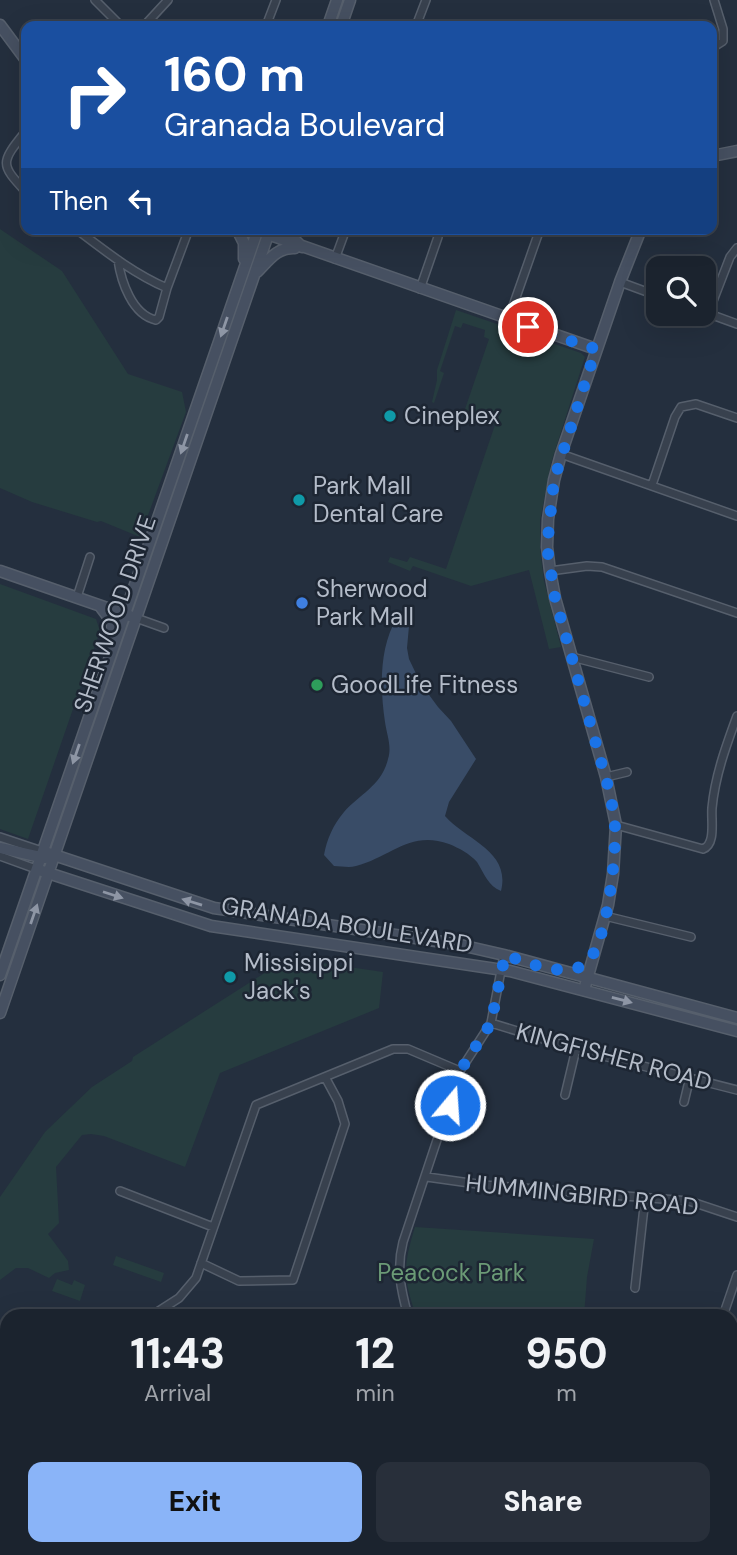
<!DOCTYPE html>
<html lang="en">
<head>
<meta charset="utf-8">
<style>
  body { margin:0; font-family:"DM Sans",sans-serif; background:#282f3a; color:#f1f3f6; height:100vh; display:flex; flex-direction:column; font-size:26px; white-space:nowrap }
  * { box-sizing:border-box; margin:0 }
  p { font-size:23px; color:#a0a4aa }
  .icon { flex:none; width:38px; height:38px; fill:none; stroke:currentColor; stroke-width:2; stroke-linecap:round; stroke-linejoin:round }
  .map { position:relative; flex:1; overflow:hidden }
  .panel { position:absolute; left:0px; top:1309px; width:738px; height:247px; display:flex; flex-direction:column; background:#1b232e; border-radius:21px 21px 0 0; box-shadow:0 7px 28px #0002,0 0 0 2px #39404a }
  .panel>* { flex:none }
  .guide { position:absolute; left:21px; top:21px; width:696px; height:214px; border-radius:14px; box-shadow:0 7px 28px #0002,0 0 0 2px #39404a; background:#1a4fa0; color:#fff; overflow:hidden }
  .controls { position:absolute; left:646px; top:256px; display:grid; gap:14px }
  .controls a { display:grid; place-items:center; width:70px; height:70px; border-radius:14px; background:#1b232e; box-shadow:0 7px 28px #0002,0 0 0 2px #39404a; font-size:35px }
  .pin { position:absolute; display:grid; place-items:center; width:60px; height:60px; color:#fff; margin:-30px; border:4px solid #fff; border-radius:50%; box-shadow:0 2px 7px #0007 }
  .me { position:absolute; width:77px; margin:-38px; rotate:18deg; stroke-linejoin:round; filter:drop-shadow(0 0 5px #0008) }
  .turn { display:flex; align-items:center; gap:24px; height:147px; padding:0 28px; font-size:32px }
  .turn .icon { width:91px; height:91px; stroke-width:2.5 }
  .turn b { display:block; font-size:49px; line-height:60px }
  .then { display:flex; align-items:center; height:66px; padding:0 28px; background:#0003; gap:14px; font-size:26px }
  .eta { display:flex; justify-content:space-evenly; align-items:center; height:119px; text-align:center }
  .eta b { font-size:42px; font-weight:800; line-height:49px }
  .primary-button { display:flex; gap:14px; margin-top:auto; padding:14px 28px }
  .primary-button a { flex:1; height:80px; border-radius:14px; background:#8ab4f8; color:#111; font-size:28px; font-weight:800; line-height:80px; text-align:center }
  .primary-button a+a { background:#282f3a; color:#f1f3f6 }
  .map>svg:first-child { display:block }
</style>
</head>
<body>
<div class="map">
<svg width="737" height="1555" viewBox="0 0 737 1555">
  <rect width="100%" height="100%" fill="#242f3e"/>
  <path fill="#263c3f" d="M0,229l62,42 66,103 54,18 4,20 -46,125 -39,-16 -4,1 -65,-20 -32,-14z
    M456,310l125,43 4,4 -34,106 -11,58v28l4,32 17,66 -12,2 -20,-79 -58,16 -58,-20 -3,5 -22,-9 2,-5 17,5 3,-5 36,12 49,-144 -36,-13h5l25,-73 -5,-2 1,-7 -22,-7 -2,5 -6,-2 -15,45 4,2 -10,30 -2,-1 5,-22v-10z
    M0,584l96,35 4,12 -72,208 -28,-10z
    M288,958l95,14 -4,36 -159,65 -35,94 -81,-31 -13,-2 -9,1 -26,32 3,56 -11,11 20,27 1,9 -14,3 -6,5 -21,-10h-12l-16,12v-83l45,-65 47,-45 40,-26 1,-4z
    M415,1227l179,12 -7,38 -3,39h-168c-13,-39 -13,-50 -1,-89z
    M116,1256l48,17 -3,9 -48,-17z
    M57,1279l15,6 2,-5 11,5 -5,16 -28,-10z"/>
  <path fill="#394c67" d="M397,618l8,1 4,7 -2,22 2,11 12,25 17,23 13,14 25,38 -27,43 -4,14c21,24 66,35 56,75 -13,-5 -17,-18 -24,-29 -7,-8 -18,-14 -28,-18 -39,-14 -58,13 -93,22 -7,2 -15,0 -22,0l-10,-11c3,-16 9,-30 20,-43 16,-18 38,-27 44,-53 4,-13 -1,-23 -3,-37 -5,-33 -6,-75 12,-104z"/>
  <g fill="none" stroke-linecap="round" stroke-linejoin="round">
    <g stroke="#565f6c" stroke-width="10">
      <path id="street" d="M95,0l26,26
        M144,26l24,-26
        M266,26l10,-26
        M416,26l10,-26
        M712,48l11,-7v-12l-9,-29
        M26,131c-26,32 -26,33 0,61
        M76,229c29,22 58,45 91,59l22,-59
        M335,259l11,-30
        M118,260c3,21 14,55 38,60l3,-3 8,-29
        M620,282l38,14
        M420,289l18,-52
        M704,312l33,12
        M708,314l22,-57 7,-9
        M508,320l32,-91
        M561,454l176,62
        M652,485l23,-68 6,-10 15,-3 41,14
        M550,571l37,-5 15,1 135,46
        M77,597l13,-40
        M136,618l28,10
        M572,657l77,20
        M606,777l21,-5
        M616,825l87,24c13,-5 8,-28 9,-41 3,-32 14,-62 25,-92
        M0,837l42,14
        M0,856l36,13
        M605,916l86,21
        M491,1023l85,26 161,41
        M565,1095l11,-46
        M684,1102l6,-25
        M427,1177l57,8 205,16 48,16
        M120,1191l93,36
        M201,1263l38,18 54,-1 52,-156 -7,-23 -13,-24
        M635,1288l10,-90
        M151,1316l28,-18 17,-20 60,-173 137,-56h15l52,22
        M408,1316c-7,-26 -12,-47 -5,-74l57,-171 31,-48 13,-68
        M723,1316l14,-41
        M0,1411l7,6
        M0,1521l7,2
        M99,1549l6,6
        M214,1555l1,-6
        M426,1555l13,-6
        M549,1555l2,-6
        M649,1555l2,-6"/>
    </g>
    <g stroke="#565f6c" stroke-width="13">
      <path id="secondary" d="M0,25l26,35
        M328,26l9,-26
        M341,26l9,-26
        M712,156l25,-5
        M237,229l7,14v16
        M284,229l18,18
        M262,232l334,117
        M257,272c12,-12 20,-25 38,-24
        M0,571l130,45
        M100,606l12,16v16
        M0,848l45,10
        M48,853l166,55 242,36 48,11 233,63
        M42,871l169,55 299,45 227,60
        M0,975l258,-746
        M584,990l24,-85 5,-31 3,-49 -10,-48 -51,-179 -5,-27 -3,-24 1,-28 6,-39 7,-26 59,-172 21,-53
        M0,1013l270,-784"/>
    </g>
    <use href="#street" stroke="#38414e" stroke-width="7"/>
    <use href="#secondary" stroke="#465061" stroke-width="10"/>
  </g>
  <defs><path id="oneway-solid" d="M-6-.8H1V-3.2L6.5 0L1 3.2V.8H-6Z" transform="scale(1.75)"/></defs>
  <g fill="#8e96a5">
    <use href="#oneway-solid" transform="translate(224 327) rotate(109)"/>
    <use href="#oneway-solid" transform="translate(184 444) rotate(109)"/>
    <use href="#oneway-solid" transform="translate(76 754) rotate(109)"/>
    <use href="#oneway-solid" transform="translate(113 895) rotate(18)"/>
    <use href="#oneway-solid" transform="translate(192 902) rotate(-163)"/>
    <use href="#oneway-solid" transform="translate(34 914) rotate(-71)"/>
    <use href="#oneway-solid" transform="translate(622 1000) rotate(15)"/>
  </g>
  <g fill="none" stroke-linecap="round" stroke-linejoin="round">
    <path stroke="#1a73e8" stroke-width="12" stroke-dasharray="0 21.6" d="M450,1105l10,-34 31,-48 14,-68c22,7 55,22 77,11 25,-11 34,-110 33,-137 0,-10 -3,-21 -4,-32l-56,-199 -8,-51 7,-67 42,-131 -68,-22"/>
  </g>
  <g fill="#0f9aa8" stroke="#1d2633" stroke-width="2.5">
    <circle cx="390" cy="416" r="7"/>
    <circle cx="299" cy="500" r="7"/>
    <circle cx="230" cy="977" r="7"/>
  </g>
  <circle fill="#3f7fe0" stroke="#1d2633" stroke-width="2.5" cx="302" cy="603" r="7"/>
  <circle fill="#2e9e5b" stroke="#1d2633" stroke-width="2.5" cx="317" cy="685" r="7"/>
  <g text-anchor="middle" stroke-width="5" stroke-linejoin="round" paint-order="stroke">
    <g font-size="24" fill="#b4bcc9" stroke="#1d2633" text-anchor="start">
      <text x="404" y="424">Cineplex</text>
      <text x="313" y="494">Park Mall<tspan x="313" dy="28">Dental Care</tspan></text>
      <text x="316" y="597">Sherwood<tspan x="316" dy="28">Park Mall</tspan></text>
      <text x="331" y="693">GoodLife Fitness</text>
      <text x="244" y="971">Missisippi<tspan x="244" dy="28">Jack's</tspan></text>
    </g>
    <g font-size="24" fill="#b4bcc9" stroke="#1d2633">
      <text transform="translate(115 614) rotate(-71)" y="8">SHERWOOD DRIVE</text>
      <text transform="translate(347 925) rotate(9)" y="8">GRANADA BOULEVARD</text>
      <text transform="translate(614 1057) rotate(15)" y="8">KINGFISHER ROAD</text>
      <text transform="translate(582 1195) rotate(6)" y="8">HUMMINGBIRD ROAD</text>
    </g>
    <g font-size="24" fill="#6b9a76" stroke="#1d2633">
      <text x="451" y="1281">Peacock Park</text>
    </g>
  </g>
</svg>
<div class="controls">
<a><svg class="icon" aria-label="search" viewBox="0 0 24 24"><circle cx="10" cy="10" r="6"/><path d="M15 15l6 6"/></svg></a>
</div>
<div class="pin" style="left:528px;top:327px;background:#d93025"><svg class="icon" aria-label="arrive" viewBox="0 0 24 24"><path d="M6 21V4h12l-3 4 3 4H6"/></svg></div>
<svg class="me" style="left:450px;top:1105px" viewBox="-20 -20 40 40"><circle r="17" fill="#1a73e8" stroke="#fff" stroke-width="3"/><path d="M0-11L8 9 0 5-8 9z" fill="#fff"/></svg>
<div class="guide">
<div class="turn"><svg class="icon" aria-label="right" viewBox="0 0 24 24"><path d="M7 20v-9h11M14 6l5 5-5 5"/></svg><div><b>160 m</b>Granada Boulevard</div></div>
<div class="then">Then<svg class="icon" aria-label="left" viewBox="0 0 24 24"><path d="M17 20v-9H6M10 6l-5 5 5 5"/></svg></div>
</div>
<section class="panel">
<div class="eta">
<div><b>11:43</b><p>Arrival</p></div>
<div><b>12</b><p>min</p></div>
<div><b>950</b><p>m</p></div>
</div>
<div class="primary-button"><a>Exit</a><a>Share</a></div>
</section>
</div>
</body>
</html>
